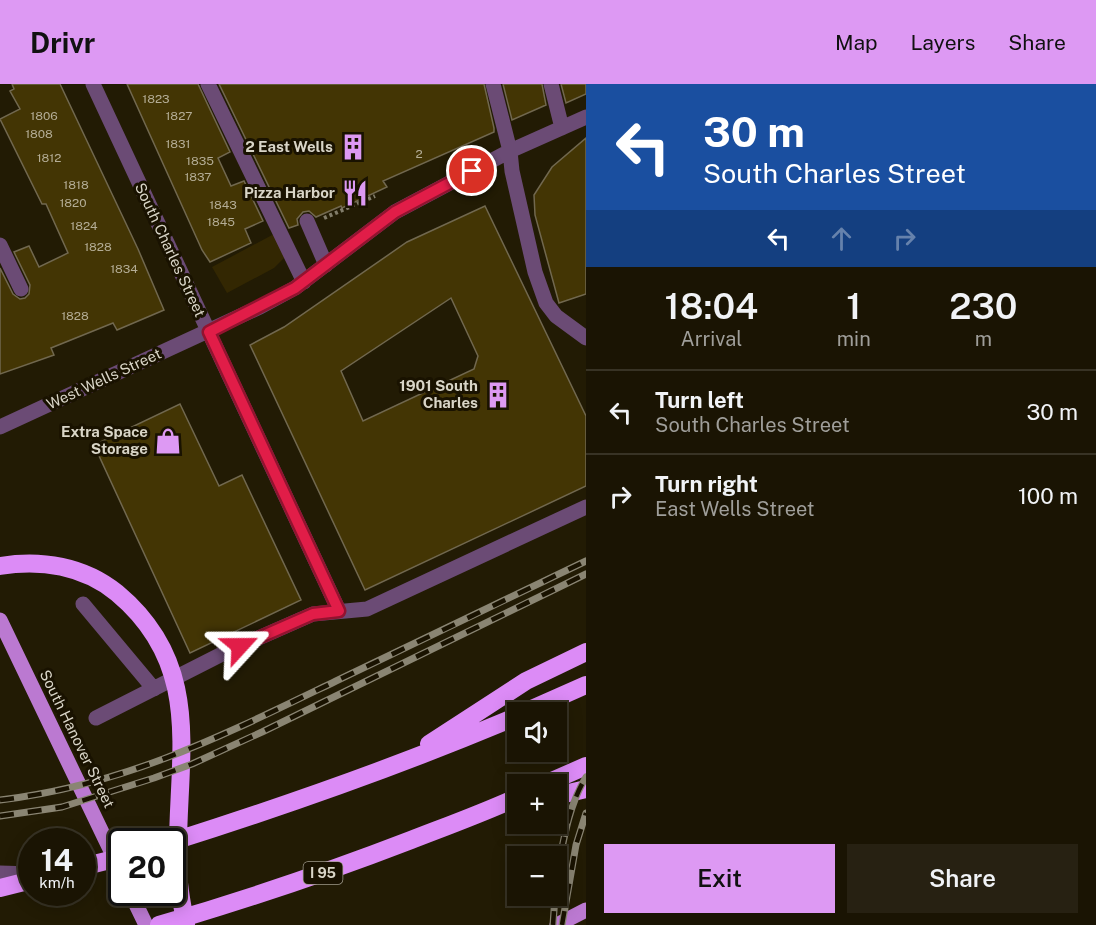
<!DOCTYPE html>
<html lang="en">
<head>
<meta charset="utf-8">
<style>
  body { margin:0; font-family:"Public Sans",sans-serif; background:#272112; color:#f1f3f6; height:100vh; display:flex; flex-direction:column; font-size:22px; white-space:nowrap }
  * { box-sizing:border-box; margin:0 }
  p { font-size:20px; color:#9f9e9a }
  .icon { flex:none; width:33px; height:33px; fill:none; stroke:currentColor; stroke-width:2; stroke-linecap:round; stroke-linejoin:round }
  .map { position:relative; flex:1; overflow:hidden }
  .side { display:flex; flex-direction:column; background:#1a1403; width:510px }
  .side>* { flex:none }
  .top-card { background:#1a4fa0; color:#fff; overflow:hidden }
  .controls { position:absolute; left:507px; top:618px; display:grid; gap:12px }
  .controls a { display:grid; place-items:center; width:60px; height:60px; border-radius:0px; background:#1a1403; box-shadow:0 3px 15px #0003,0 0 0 2px #383325; font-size:30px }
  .speed { position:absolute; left:18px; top:744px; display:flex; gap:12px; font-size:30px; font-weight:700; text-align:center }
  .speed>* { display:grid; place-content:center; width:78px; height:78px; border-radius:50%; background:#1a1403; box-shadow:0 3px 15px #0003,0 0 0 2px #383325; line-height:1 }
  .speed small { font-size:15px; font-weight:400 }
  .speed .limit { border:3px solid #111; border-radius:9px; background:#fff; color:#111 }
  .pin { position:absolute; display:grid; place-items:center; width:51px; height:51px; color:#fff; margin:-26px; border:3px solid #fff; border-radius:50%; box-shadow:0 2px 6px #0007 }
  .me { position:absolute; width:66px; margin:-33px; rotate:66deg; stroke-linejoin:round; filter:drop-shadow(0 0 4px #0008) }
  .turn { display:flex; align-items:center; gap:21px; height:126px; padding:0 18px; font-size:27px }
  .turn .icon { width:78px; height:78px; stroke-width:2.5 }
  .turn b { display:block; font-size:42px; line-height:51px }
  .lanes { display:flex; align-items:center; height:57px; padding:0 18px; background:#0003; justify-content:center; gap:30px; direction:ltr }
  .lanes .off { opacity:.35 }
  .eta { display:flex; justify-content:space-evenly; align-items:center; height:102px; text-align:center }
  .eta b { font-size:36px; font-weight:600; line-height:42px }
  .cta { display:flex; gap:12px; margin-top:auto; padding:12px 18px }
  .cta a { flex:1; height:69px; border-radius:0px; background:#dd99f3; color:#111; font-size:24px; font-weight:600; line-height:69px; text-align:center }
  .cta a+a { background:#272112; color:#f1f3f6 }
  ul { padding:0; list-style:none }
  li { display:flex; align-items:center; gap:18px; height:84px; padding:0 18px; border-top:2px solid #383325 }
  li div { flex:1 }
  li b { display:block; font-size:22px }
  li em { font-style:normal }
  header { display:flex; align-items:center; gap:36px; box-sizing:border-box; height:84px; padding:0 30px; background:#dd99f3; color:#111 }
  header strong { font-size:28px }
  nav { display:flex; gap:33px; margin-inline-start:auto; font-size:21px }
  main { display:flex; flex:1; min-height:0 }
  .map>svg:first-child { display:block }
</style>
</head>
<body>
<header>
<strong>Drivr</strong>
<nav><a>Map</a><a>Layers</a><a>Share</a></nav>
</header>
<main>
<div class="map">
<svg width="586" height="841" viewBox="0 0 586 841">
  <rect width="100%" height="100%" fill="#221b04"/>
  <path fill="#332702" d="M274,150l11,23 -11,11 -47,25 -15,-26z"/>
  <path fill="#433504" stroke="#71684f" stroke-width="1.5" fill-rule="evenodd" d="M12,0h48l78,165 26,61 -47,20 -4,-7 -62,25 3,7 -54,19v-106l13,26 7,5 5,-1 4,-4 1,-9 -16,-33 15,-6 10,21 29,-14 -22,-49h-4l-42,-85 20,-10 -10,-18 4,-2z
    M127,0h71l32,68 -12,6 13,28 13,-5 19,40 -18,8 6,14 -41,19 -8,-12z
    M219,0h265l10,44v4l-111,49 4,6 -45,21 -1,-2 -25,11 -7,-6 -6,1 -6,7 1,6 -9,3z
    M503,0h39l4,21 -34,15z
    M561,0h25v10l-20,9z
    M586,54v156l-27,9 -24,-88 -1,-20 18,-28z
    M485,122l101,210v70l-221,104 -115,-245 34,-18 123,-85zM451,214l27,58 -4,13 -111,52 -22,-50z
    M180,320l39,82 23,-11 59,125 -111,53 -96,-208z"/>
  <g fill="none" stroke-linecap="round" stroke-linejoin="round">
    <path stroke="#827d6a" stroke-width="4" stroke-dasharray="3 3" stroke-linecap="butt" d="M324,134l51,-22"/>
    <path stroke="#6b4b75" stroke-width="15" d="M93,0l246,527
      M208,0l96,198
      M493,0l17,67 2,20 23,101 11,31 10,13 30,22
      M551,0l11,44
      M307,137l19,44
      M0,161l21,44
      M0,343l260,-120 35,-19 100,-76 115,-61 76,-34
      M83,520l71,85
      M96,634l126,-64 91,-40 54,-5 219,-102
      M0,789l32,1"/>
    <path stroke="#bb79d1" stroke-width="15" d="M0,536l122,254
      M130,808l16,33
      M557,841l29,-15"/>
    <path stroke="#dc8bf6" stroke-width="18" d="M0,482c41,-7 84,0 117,27 91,76 58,170 61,273 0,20 4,40 8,59
      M525,628l61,-27
      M429,660l97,-63 60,-29
      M545,700l41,-18
      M556,712l30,-7
      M171,758c117,-37 233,-78 347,-126
      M82,783l40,-10
      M0,804l32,-8
      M159,841c86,-25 169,-53 252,-85 36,-14 72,-27 107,-43"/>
    <g stroke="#8a8573" stroke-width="7">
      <path id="rail" d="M0,716c126,-15 224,-65 336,-119 84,-40 167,-80 250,-120
        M0,732l62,-9 92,-29 38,-14 70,-32 324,-158
        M556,794c7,-34 12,-72 30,-101
        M553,841l2,-29
        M562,841l14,-80 10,-32"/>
    </g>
    <use href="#rail" stroke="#191200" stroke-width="4.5" stroke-dasharray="14" stroke-linecap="butt"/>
  </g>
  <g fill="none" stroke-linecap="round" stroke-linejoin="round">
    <g stroke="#92132f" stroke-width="15">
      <path id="route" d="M240,562l73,-32 26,-3 -130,-279 86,-44 100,-76 77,-41"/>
    </g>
    <use href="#route" stroke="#e11d48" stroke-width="10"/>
  </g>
  <defs>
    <g id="building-bare" transform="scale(2.07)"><path d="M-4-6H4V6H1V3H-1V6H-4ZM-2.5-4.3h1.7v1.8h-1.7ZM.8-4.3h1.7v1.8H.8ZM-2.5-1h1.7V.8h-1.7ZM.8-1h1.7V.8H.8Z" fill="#dd99f3" stroke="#191200" stroke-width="2.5" paint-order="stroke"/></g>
    <g id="restaurant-bare" transform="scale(2.07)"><path d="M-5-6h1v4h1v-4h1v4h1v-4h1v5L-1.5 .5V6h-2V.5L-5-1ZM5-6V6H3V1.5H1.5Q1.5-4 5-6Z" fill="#dd99f3" stroke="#191200" stroke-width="2.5" paint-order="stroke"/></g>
    <g id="shop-bare" transform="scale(2.07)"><path d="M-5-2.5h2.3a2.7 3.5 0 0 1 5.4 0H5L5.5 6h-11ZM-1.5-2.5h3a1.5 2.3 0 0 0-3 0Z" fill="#dd99f3" stroke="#191200" stroke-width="2.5" paint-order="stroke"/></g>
  </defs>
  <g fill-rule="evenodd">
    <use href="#building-bare" x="353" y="63"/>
    <use href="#restaurant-bare" x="355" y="109"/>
    <use href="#building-bare" x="498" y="311"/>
    <use href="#shop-bare" x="168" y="357"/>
  </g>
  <g text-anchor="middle" stroke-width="6" stroke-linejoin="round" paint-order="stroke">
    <g font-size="12" fill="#b4ad96">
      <text x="156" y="19">1823</text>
      <text x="44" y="36">1806</text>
      <text x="179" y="36">1827</text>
      <text x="39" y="54">1808</text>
      <text x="178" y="64">1831</text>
      <text x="419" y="74">2</text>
      <text x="49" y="78">1812</text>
      <text x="200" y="81">1835</text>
      <text x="198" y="97">1837</text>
      <text x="76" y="105">1818</text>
      <text x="73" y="123">1820</text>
      <text x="223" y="125">1843</text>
      <text x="221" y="142">1845</text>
      <text x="84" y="146">1824</text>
      <text x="98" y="167">1828</text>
      <text x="124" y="189">1834</text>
      <text x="75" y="236">1828</text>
    </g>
    <rect fill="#191200" stroke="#9f9a8b" stroke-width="1.5" x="303.5" y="778" width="39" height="22" rx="4.5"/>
    <g font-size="14" font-weight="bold" fill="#d9d5c7">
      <text x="323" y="794">I 95</text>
    </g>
    <g font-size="15" font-weight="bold" fill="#d9d5c7" stroke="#191200" text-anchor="end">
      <text x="333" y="68">2 East Wells</text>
      <text x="335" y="114">Pizza Harbor</text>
      <text x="478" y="307">1901 South<tspan x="478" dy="17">Charles</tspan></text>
      <text x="148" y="353">Extra Space<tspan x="148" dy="17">Storage</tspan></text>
    </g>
    <g font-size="15" fill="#d9d5c7" stroke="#191200">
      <text transform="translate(170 166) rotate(65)" y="5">South Charles Street</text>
      <text transform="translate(104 295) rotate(-25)" y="5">West Wells Street</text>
      <text transform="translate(77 655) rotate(64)" y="5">South Hanover Street</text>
    </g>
  </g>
</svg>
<div class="controls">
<a><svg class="icon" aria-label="sound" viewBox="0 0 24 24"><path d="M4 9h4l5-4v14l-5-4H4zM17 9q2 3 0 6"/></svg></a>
<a>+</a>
<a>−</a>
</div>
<div class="speed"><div>14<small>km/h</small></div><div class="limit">20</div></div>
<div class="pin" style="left:472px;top:87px;background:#d93025"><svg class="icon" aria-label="arrive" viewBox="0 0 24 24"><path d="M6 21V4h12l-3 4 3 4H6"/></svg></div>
<svg class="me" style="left:240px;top:562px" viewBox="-20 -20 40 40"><path d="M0-17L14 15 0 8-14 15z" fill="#e11d48" stroke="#fff" stroke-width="4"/></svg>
</div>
<section class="side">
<div class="top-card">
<div class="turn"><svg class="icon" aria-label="left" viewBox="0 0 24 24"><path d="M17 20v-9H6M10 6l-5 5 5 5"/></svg><div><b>30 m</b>South Charles Street</div></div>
<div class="lanes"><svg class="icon" aria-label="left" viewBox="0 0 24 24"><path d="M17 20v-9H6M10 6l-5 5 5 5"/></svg><svg class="icon off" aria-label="ahead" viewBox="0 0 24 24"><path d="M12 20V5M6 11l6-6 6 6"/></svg><svg class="icon off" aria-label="right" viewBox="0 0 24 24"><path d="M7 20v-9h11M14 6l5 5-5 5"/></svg></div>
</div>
<div class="eta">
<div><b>18:04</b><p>Arrival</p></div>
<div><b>1</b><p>min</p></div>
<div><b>230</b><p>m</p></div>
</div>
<ul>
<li><svg class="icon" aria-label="left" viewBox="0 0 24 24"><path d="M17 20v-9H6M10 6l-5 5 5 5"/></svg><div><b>Turn left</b><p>South Charles Street</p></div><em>30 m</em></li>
<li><svg class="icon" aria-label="right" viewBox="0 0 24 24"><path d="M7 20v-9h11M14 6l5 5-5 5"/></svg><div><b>Turn right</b><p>East Wells Street</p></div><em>100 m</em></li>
</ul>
<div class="cta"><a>Exit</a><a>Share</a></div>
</section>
</main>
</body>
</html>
